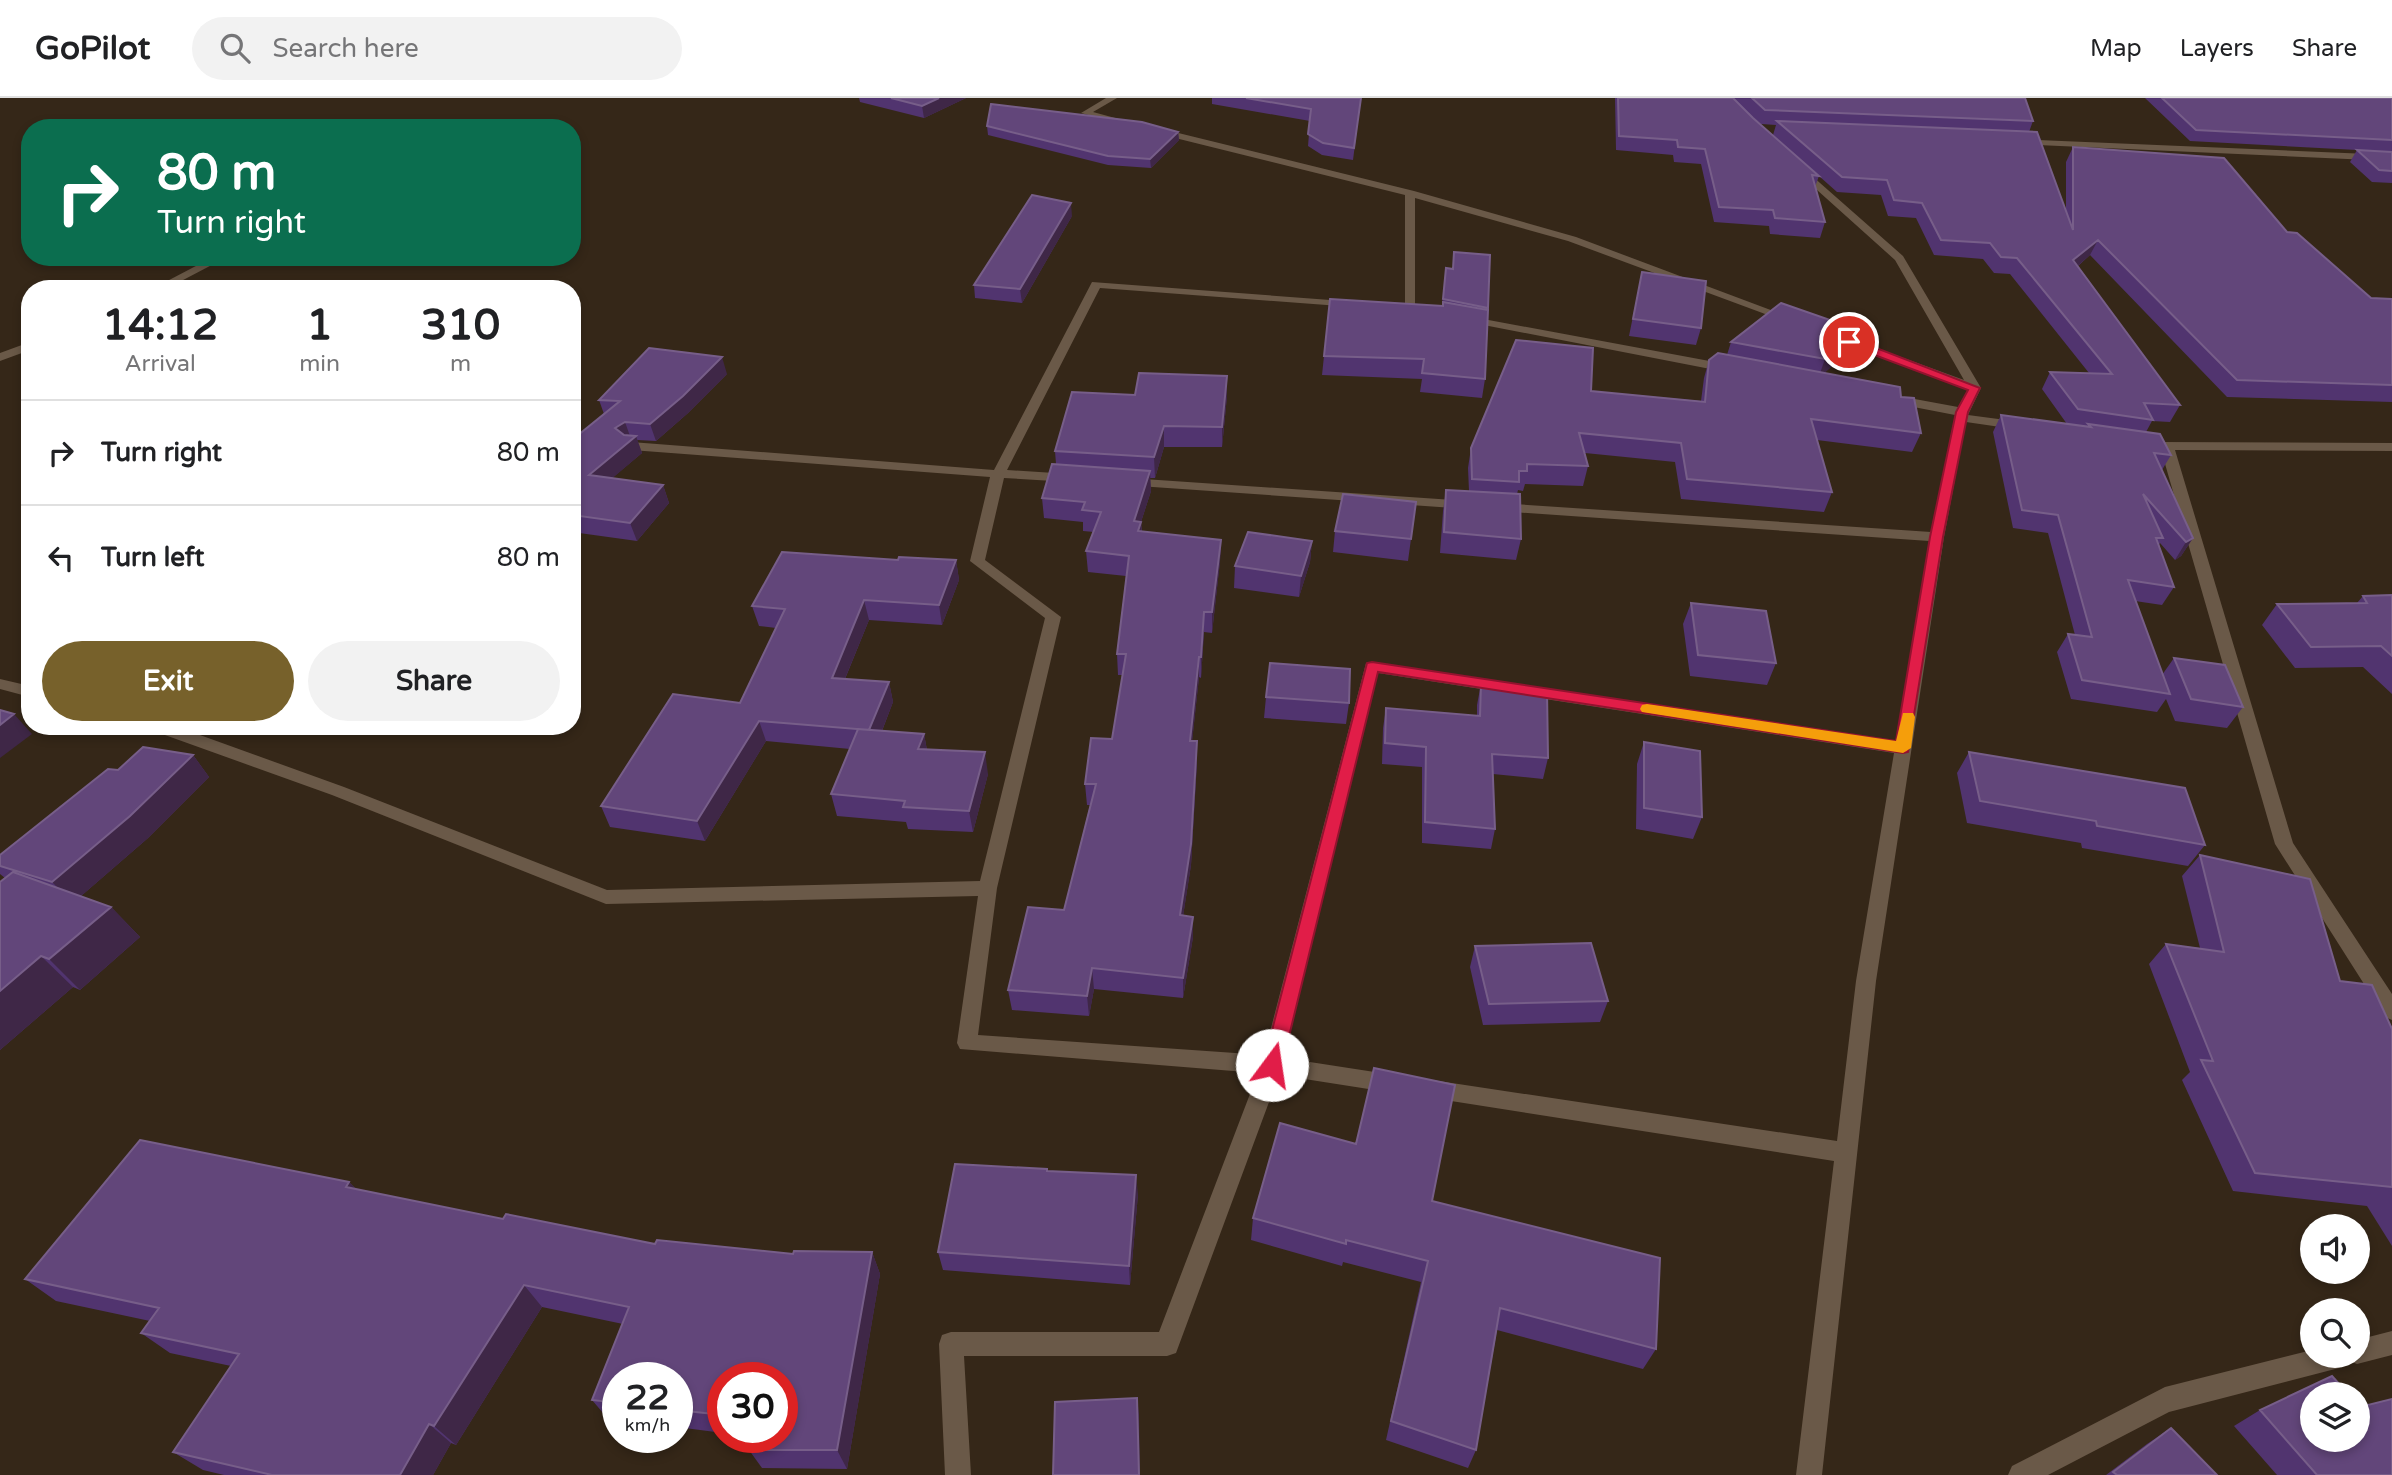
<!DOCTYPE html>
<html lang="en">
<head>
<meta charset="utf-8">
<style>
  body { margin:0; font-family:"Varela Round",sans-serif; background:#f2f2f2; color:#202124; height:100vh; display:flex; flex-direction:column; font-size:26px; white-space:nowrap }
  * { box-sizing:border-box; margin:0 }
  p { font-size:23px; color:#757577 }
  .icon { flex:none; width:38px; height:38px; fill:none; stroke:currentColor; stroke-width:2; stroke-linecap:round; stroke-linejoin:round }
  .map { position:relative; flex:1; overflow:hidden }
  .sheet { position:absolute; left:21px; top:182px; width:560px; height:455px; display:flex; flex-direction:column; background:#fff; border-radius:28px; box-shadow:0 4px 10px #0003 }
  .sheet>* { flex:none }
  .banner { position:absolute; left:21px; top:21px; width:560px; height:147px; border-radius:28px; box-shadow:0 4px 10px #0003; background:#0b6e4f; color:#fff; overflow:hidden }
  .controls { position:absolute; left:2300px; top:1116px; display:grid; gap:14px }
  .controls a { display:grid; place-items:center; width:70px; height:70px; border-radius:50%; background:#fff; box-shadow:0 4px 10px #0003; font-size:35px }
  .speed { position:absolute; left:602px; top:1264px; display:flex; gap:14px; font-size:35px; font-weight:700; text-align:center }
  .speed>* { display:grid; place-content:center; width:91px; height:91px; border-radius:50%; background:#fff; box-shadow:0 4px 10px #0003; line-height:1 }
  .speed small { font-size:18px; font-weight:400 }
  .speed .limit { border:10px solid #d22; background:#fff; color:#111 }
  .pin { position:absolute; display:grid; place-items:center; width:60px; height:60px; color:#fff; margin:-30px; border:4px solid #fff; border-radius:50%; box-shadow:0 2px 7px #0007 }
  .me { position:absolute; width:77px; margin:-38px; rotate:14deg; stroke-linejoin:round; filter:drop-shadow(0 0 5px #0008) }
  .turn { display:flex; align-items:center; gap:24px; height:147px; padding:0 21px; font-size:32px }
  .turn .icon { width:91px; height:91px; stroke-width:2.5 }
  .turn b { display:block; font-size:49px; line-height:60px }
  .eta { display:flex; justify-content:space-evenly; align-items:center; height:119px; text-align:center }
  .eta b { font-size:42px; font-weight:800; line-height:49px }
  .action { display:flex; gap:14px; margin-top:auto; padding:14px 21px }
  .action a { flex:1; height:80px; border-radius:42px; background:#77612b; color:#fff; font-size:28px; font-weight:800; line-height:80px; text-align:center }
  .action a+a { background:#f2f2f2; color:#202124 }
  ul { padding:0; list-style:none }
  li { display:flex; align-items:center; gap:21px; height:105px; padding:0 21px; border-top:2px solid #e0e0e0 }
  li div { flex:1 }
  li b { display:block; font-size:26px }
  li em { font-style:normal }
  header { display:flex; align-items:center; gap:42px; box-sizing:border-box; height:98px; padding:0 35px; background:#fff; border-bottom:2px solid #e0e0e0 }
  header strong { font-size:33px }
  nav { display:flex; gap:38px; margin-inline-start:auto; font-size:24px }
  .search { width:490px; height:63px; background:#f2f2f2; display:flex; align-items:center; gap:18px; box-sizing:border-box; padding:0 24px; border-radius:38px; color:#757577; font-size:26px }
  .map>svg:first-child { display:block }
</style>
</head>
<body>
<header>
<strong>GoPilot</strong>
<div class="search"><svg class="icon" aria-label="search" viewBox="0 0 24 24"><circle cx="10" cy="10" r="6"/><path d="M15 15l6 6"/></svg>Search here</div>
<nav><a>Map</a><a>Layers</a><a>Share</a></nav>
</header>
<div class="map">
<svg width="2392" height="1377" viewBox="0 0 2392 1377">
  <rect width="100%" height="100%" fill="#352718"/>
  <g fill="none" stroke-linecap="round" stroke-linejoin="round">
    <path fill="#6a5948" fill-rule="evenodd" d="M1106,0h11l-24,14 37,10v4l-49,-13z
      M1158,30l256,63 162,46 221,83 -10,2 -219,-81 -153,-43v109l16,5 -6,3 -20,-4v-116l-250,-62 -2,-2z
      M2016,41l376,16v6l-379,-17 -2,-2z
      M1797,70h6l100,88 78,132 -13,27 53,7 6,4 -6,4 -55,-8 -22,115 -68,444 -54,494h-26l38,-314 -402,-63 -8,-2 -3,-7 3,-7 8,-2 405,61 19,-160 38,-228 -516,-80 -94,385 110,17 8,2 3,7 -3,7 -8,2 -115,-18 -103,278 -9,3h-203l7,119h-26l-6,-131 3,-9 9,-3h208l99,-259 -298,-24 -3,-6 21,-147 -372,8 -274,-109 -181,-65 -2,-4h26l169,61 263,103 373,-9 65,-263 -75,-57 20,-84 -359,-27 -7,-4 7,-4 363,28 98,-188 265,20v4l-4,1 -253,-19 -93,182 63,4 7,4 -7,4 -66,-4 -19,82 76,57 -64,271 -19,147 286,20 102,-392 6,-1 524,79 33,-200 -430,-30 -7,-4 7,-4 432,29 24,-117 -62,-12 -6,-4 6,-4 65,12 10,-17 -141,-53v-4h8l129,47 -69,-120 -98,-88z
      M213,159h14l-61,32h-14z
      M1467,218l264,49 6,4 -6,4 -268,-52 -2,-2z
      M30,244v8l-30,11v-8z
      M2156,344l236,1v8l-217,-1 118,393 99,151v26l-7,-3 -110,-173 -114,-394 -12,-4z
      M1129,380l339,23 7,4 -7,4 -344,-24v-6z
      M0,581l30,7v11l-30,-8z
      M2392,1233v24l-35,9 -8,-3 -10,7 -170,44 -121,63h-40l4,-9 153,-79 147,-37v6h45v-16z"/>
  </g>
  <path fill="#51346f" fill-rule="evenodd" d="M859,0h107l-42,20 -64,-16z
    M1212,0h149l-8,62 -31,-5 -14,-9 2,-25 -98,-17z
    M1615,0h410l8,23 -4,11 37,79v-49l7,-15 214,85 84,66 21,1v103l-165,-5 -137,-142 -12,11 102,139 -10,17 -18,-1 -6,11 25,23 -9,15 31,68 -12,18 -6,4 -15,-17 -1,2 15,42 -12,18 -27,-4 27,74 12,-17 69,49 -16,21 -52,-7 -9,-22 -9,13 -86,-13 -14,-47 11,-18 7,1 -27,-102 -35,-5 -20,-96 8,-17 66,9 -25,-35 8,-17 39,1 -79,-99 -16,-1 -11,-14 -49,-4 -18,-37 -28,-2 -7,-21 -44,-3 -18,-16 -4,11 10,35 -5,16 -50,-4 -1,-8 -55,-4 -13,-58 -27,-2 -1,-7 -57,-5zM1753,20l8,6 15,1 -3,10z
    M2145,0h247v85l-20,-1 -22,-20 7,-12 -167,-9z
    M987,28l191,6 1,8 -28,28 -43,-3 -120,-30z
    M1072,118l-50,87 -47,-5 -1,-13z
    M1490,157l-5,124 -3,19 -62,-6 2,-13 -100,-4 2,-19 118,-50 4,-38 6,1z
    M1642,174l59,56 -5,17 -67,-9z
    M1731,244l120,7 -27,24 77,24 20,36 -9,19 -95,-12 15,52 -8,20 -143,-13 -6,-37 -90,-9 3,13 -5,20 -58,-2 -2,7 -5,-1 -1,4 4,45 -5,21 -76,-7 3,-42 3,-21 23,1 -1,-23 3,-20 120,-57 110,10 3,-23 5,-18 18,-5z
    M727,276l-39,39 -32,28 -19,-1 5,13 -30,25 51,7 6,18 -32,38 -65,-9v-92l32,-26 -5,-14z
    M1135,297l92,1 -5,51h-58l-9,31h-5l1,13 -10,31 1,10 79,8 -1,21 -8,72 -8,-1 -3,46 -2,-1 -7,64 5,21 -6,103 -8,51 10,1v20l-10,61 -89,-9 -5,27 -77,-6 -4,-20 56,-80 26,-105h-3l-2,-21 27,-45 11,-64h-5l-1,-21 9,-78 -38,-4 -2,-21 8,-19 -11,-1v-9l-39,-4 -2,-20 14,-34 -1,-13z
    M1416,404l-8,59 -75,-9 2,-21z
    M1312,443l-2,21 -11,35 -65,-9 1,-22z
    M898,462h58l3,20 -17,45 -73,-5 -24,59 44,3 4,20 -11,29 42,3 3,16 61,24 -15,58 -65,-3 -2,-7 -69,-6 -6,-22 19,-45 -84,-8 -61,100 -95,-14 -9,-21 139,-103 36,-75 -17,-2 -7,-20z
    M2392,497v99l-29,-27 -68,1 -33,-43 15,-21 80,-1 6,-7z
    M1691,505l85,60 -9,22 -77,-9 -7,-52z
    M1481,586l67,74 -5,21 -50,-5 2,55 -4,20 -69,-6v-76l-40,-3 1,-36 3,-20 91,8v-11z
    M1266,599l83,6 -3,21 -82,-6z
    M1644,644l58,75 -9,22 -57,-10 1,-65z
    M1969,654l236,93 -17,21 -106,-18 -1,-5 -114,-20 -10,-50z
    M193,657l16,22 -61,61 -67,58 30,11 29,30 -60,53 -7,-3 -73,63 5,-172 -5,-4v-19l118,-85z
    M2200,757l140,126 52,48v217l-25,-40 -134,-15 -51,-111 8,-8 -41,-108 17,-20 34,4 -18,-72z
    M1475,848l133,55 -8,21 -117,3 -13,-58z
    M1048,1073l90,23 -8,91 -187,-15 -5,-18z
    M349,1084l7,7 147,30 152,25 138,10 79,-2 8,22 -33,195 -85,-1 -13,-18 33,-13 -59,-60v56l-46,-6v-50h-59v44l-9,-1 -17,-20 31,-76 -81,-17 -86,138 -5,-2 -18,32h-209l-21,-5 -30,-18 58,-86 -61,-13 -29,-20 9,-12 -94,-20 -31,-22z
    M1432,1103l224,148 -13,20 -146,-39 -21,120 -8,18 -82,-28 35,-158 -78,-20 -1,4 -91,-26 2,-22z
    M2360,1309l32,68h-115l-43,-49 26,-16z
    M2171,1330l46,47h-111l41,-31z"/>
  <path fill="#3f2747" d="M939,0h27l-42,20 -2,-12z
    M1178,34l1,8 -28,28 -1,-9z
    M1071,105l1,13 -50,87 -2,-14z
    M2098,142l-8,15 -24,21 7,-16z
    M1859,232l-8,19 -33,30 7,-20z
    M722,259l5,17 -39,39 -32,28 -6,-17z
    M1227,278v20l-5,51v-20z
    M625,324l6,17 -9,6 -7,-17z
    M1164,328v21l-9,31 -1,-21z
    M636,338l6,17 -47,40 -6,-18z
    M1150,373l1,20 -11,34 1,-3 1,20 -8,-21z
    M663,387l6,18 -32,38 -7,-18z
    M2193,440l-12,18 -6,4 11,-18z
    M1221,442l-1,21 -8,72v-21z
    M1312,443l-2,21 -11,35 2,-21z
    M956,462l3,20 -17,45 -3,-20z
    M864,502l5,20 -32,78 -5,-20z
    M1204,514v20l-3,46v-21z
    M1199,559v20l-9,85v-21z
    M889,584l4,20 -19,49 -5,-20z
    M14,616l18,20 -32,24v-33z
    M759,623l7,20 -61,100 -8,-20z
    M924,636l4,22 -10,-7z
    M1197,643v21l-6,103 -11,71v-21z
    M985,654l3,22 -15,58 -4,-21z
    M193,657l16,22 -61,61 -75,65 -21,-21z
    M111,809l29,30 -60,53 -31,-31z
    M1193,819v20l-10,61v-20z
    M41,858l32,31 -73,63v-59z
    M1092,870l2,21 -5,27 -2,-20z
    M1136,1077l2,19 -8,91 -1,-19z
    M349,1084l22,23 -25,-18z
    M872,1154l8,22 -33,195 -10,-19z
    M524,1187l18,22 -86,138 -22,-19z
    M1137,1300l2,16 1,61h-1z
    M429,1326l22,19 -18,32h-33z"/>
  <path fill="#62467a" stroke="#775e89" stroke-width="2" d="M891,0h48l-17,8z
    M1246,0h115l-7,50 -31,-5 -15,-9 3,-25z
    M1618,0h115l20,20 66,58 -7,-1 13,47 -50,-4 -2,-8 -54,-3 -14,-58 -27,-2 -1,-7 -58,-4z
    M1752,0h273l8,23 -268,-11z
    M2162,0h230v42l-196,-10z
    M991,6l151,18 36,10 -28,27 -42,-3 -121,-30z
    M1777,23l260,11 36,98v-83l151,11 63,74 10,1 74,65 21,1v86l-155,-5 -139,-140 -25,20 107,145 -36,-2 9,17 -75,-11 -28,-37 62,2 -95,-116 -16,-1 -11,-14 -49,-3 -19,-37 -28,-3 -7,-20 -45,-3z
    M2357,52l35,2v19l-13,-1z
    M1032,97l39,8 -51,86 -46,-4z
    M1454,154l36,3 -2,53 -45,-9 3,-31 7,1z
    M1642,174l64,9 -5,47 -68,-9z
    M1330,201l113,7v-4l45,8 -3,69 -63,-6 2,-14 -100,-3z
    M1781,205l78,27 -34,29 -94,-17z
    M1516,242l77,8 -2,43 114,11 4,-42 9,-7 182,34 1,10 13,1 7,35 -110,-14 21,73 -145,-13 -6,-36 -102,-10 9,33 -61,-2v7h-8v11l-47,-3 -1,-31z
    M649,250l73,9 -39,39 -33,28 -25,-2 -10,6 9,7 12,1 -47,39 74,10 -33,38 -58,-8v-75l48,-39 -21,-1z
    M1139,275l88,3 -5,51 -58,-1 -10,31 -99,-6 17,-59 63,3z
    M2001,317l90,12 -3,-3 72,10 11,21 -17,-2 39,85 -7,4 -43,-48 20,44h-7l18,49 -46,-7 42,114 -88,-14 -14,-46 24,3 -34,-122 -36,-5z
    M1052,366l98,7 -16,50 7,1 -3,9 83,9 -9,72h-8l-3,45h-2l-9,84h7l-6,103 -11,71 13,2 -10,61 -91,-10 -5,28 -79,-6 20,-83 36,3 32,-126h-11l6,-46 21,1 14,-85h-9l12,-98 -43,-5 15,-39 -19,-2 3,-8 -43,-4z
    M1446,392l74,4 1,45 -77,-7z
    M1343,396l73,8 -5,37 -76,-8z
    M1248,434l64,9 -11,35 -66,-10z
    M782,454l116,8 1,-3 57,3 -17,45 -75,-5 -32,78 57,4 -20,48 -110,-9 -62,100 -96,-15 72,-112 67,9 45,-94 -33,-3z
    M2392,497v61l-11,-10 -70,1 -34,-43 90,-1 -4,-7z
    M1691,505l75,8 10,52 -78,-8z
    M2174,560l51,7 18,42 -52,-8z
    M1270,565l80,6 -1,34 -83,-6z
    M1481,586l66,7 1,67 -56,-4 3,75 -70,-7 1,-75 -41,-4 1,-35 94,8z
    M0,612l14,4 -14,11z
    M858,631l66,5 -6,15 67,3 -16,59 -66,-4 2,-6 -74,-7z
    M1644,644l56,9 2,66 -58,-9z
    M143,649l50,8 -63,61 -78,66 -52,-16v-11l108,-86 10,1z
    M1969,654l216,36 20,57 -108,-19 -1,-5 -116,-20z
    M2200,757l110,24 30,102 32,4 20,44v158l-137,-14 -54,-113 12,1 -47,-117 58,8z
    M13,774l98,35 -62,52 -8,-3 -41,35v-109z
    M1591,845l17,58 -119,3 -14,-58z
    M1374,970l81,17 -23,116 228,57 -4,91 -156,-41 -24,142 -85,-29 37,-160 -82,-21v4l-93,-26 27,-95 76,21z
    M140,1042l209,42 -3,5 157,32 3,-5 149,30 2,-4 136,14 1,-3 78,1 -35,198h-88l3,-13h30v-60h-59v38l-46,-5v-33h-59v26l-26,-3 37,-93 -105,-22 -90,141 -5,-2 -29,51h-128l-99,-23 66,-98 -98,-21 18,-25 -134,-29z
    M955,1066l92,5v2l89,4 -7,91 -191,-14z
    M2332,1278l17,19h-37v45h45v-36l3,3 32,-8v76h-75l-57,-65z
    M1137,1300l2,77h-86l2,-73z
    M2171,1330l46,47h-100l-4,-3z"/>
  <path fill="#e11d48" stroke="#92132f" stroke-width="2" d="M1845,241h8l127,49 -12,24 -25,125 -35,215 -5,1 -525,-81 -96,393 -3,6 -7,2 -7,-2 -2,-6 104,-402 5,-1 524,79 34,-204 26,-125 12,-22 -123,-46z"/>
  <path fill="#f59e0b" d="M1647,606l249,37 7,-28h10l2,4 -4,31 -8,5 -261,-41 -2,-3 2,-4z"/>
</svg>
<div class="controls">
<a><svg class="icon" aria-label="sound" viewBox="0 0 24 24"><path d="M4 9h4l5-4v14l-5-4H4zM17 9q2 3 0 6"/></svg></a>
<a><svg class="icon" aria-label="search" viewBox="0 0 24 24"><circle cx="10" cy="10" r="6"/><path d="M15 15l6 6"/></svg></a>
<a><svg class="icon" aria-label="layers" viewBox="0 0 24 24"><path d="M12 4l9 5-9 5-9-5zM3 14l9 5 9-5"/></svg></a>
</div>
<div class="speed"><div>22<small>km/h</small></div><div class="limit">30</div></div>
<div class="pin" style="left:1849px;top:244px;background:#d93025"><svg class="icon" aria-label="arrive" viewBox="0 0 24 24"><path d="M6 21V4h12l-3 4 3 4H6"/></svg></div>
<svg class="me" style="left:1272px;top:967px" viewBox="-20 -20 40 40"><circle r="19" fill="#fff"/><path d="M0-13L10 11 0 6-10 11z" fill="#e11d48"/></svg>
<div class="banner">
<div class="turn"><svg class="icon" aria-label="right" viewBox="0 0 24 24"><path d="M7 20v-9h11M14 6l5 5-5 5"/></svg><div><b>80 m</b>Turn right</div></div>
</div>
<section class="sheet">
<div class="eta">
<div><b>14:12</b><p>Arrival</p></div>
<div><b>1</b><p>min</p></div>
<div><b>310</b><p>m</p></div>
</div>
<ul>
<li><svg class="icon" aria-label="right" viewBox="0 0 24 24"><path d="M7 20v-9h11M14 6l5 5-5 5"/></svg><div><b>Turn right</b></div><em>80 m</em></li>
<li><svg class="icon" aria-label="left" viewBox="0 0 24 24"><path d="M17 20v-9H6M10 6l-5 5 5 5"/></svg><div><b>Turn left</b></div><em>80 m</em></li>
</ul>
<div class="action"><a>Exit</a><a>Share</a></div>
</section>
</div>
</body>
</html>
